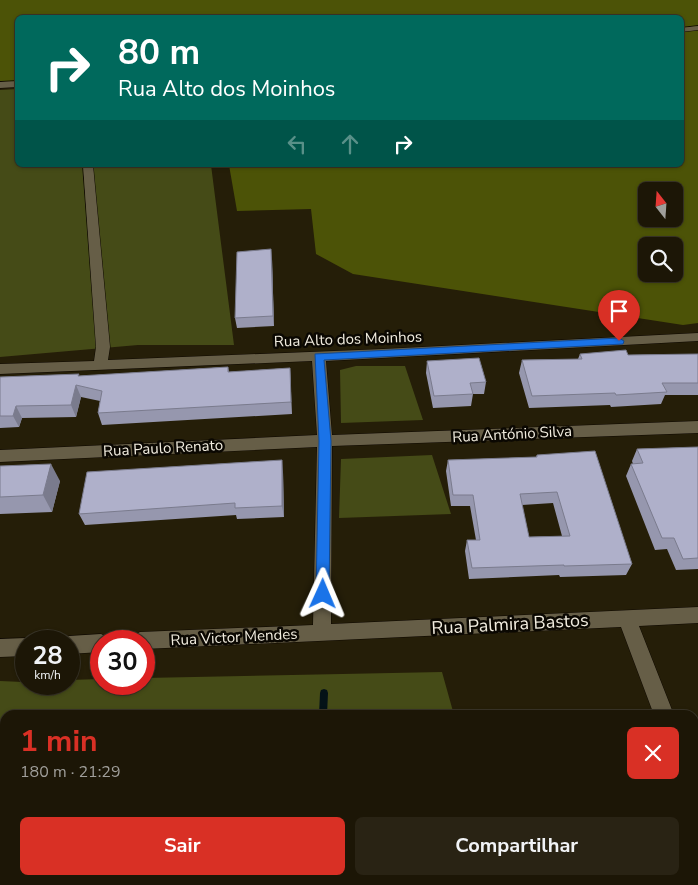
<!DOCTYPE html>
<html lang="pt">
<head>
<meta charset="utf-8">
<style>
  body { margin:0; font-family:"Nunito Sans",sans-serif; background:#292314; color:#f1f3f6; height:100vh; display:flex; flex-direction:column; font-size:19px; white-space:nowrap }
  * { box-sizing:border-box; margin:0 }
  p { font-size:16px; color:#a09f9b }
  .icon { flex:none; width:28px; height:28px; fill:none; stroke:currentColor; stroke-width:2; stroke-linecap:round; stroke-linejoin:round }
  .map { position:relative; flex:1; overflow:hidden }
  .drawer { position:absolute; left:0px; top:710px; width:699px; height:175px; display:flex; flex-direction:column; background:#1c1606; border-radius:15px 15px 0 0; box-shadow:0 1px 4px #0004,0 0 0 1px #3a3528 }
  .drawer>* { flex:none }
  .banner { position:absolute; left:15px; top:15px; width:669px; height:152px; border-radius:8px; box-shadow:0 1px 4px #0004,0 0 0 1px #3a3528; background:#00695c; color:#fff; overflow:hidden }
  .needle { width:32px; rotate:343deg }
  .fabs { position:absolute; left:638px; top:182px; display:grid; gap:10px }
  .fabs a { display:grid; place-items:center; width:45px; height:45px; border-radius:8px; background:#1c1606; box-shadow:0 1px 4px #0004,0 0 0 1px #3a3528; font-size:25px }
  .speed { position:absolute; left:15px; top:630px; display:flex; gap:10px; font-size:25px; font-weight:700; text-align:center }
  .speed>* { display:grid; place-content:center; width:65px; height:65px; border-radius:50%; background:#1c1606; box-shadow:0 1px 4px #0004,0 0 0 1px #3a3528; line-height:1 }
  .speed small { font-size:12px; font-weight:400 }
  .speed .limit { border:8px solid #d22; background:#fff; color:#111 }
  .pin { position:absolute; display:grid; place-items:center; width:42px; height:42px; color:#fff; margin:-51px -21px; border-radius:50% 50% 50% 0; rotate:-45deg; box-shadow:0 0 5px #0007 }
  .pin .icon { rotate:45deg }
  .me { position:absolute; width:55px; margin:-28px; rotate:1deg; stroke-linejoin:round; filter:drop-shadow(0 0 4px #0008) }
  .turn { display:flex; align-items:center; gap:18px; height:105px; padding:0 20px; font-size:22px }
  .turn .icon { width:65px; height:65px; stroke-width:2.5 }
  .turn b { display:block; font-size:35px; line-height:42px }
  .lanes { display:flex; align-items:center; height:48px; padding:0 20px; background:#0003; justify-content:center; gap:25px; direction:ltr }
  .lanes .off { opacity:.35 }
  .round { display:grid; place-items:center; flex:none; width:52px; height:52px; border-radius:8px; background:#292314 }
  .summary { display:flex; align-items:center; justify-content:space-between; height:85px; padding:0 20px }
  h1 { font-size:30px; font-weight:700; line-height:38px; color:#d93025 }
  .primary-button { display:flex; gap:10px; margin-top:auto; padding:10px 20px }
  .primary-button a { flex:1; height:58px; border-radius:8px; background:#d93025; color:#fff; font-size:20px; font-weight:700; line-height:58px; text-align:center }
  .primary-button a+a { background:#292314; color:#f1f3f6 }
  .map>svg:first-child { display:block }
</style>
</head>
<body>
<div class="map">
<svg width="698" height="885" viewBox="0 0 698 885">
  <rect width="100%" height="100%" fill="#251e08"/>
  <path fill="#454b17" d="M17,89l1,76h193l23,180h-96l-138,12v-267z
    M356,366h49l18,54 -82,3 -1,-53z
    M432,455l19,59 -112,4 2,-59z
    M442,672l12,43h-449v165h496l2,5h-503v-204l69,3v-4l32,-1v5h43v-6z"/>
  <path fill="#4c5307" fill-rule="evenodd" d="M0,0h698v323l-15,2 -330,-51 -37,-20 -5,-45 -74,2 -8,-46h452v-147h-663l-1,63 -17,1zM646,191h28v28h-28zM646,246h28v28h-28z"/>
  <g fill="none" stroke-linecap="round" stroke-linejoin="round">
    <path fill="#041217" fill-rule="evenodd" d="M324,689l3,1 1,3 -1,22h-8l1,-22 1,-3z
      M310,880h10v5h-10z"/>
    <g stroke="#0e0800" stroke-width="1">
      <path id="minor" d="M698,26v4l-17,2v-4z
        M18,81v6l-18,1v-6z
        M83,165h10l17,182 -2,13 275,-11 315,-16v8l-372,20 6,74 366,-14v12l-366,13 -1,178 367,-17v16l-59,3 35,89h-20l-33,-88 -477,22v-8h-13l3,-6 6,-3 173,-7 4,-178 -317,15v-12l317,-15 -5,-74 -312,13v-10l94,-3 2,-14z
        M101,634l6,3 2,4h-8v11l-32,2v-13h-8l8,-5z
        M26,638l7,3h-7v15l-26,1v-18z
        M694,782l4,1v31l-4,-2z"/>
    </g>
    <use href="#minor" fill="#665e47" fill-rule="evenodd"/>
  </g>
  <path fill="#9697ae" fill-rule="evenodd" d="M272,259l2,67 -37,2 -2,-10z
    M580,354l48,1 70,-1v41h-33l-4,9 -50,3 -1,-2 -81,3 -10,-35 3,-13 56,-1z
    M427,361l59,21 -2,12h-11l-2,12 -38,2 -7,-35z
    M228,367l1,5 61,-4 2,46 -190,11 -4,-12 2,-12 -19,-4 -5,20 -54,1 -3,9 -19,1v-51l80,-1z
    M698,447v122l-22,1 -9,-21 -12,1 -29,-74 5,-12h2l-1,-3 5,-12z
    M537,455l95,109 -6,11 -66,2 -1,-2 -90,4 -4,-28 2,-11h9l-6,-34h-19l-5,-35 2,-11 88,-3zM553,503l9,33 -33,1 -7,-32z
    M0,466l60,15 -8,31 -52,2z
    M283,472l1,45 -47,2 -1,-4 -151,10 -6,-11z"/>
  <path fill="#7a7b8d" d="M271,249l1,10 2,67 -1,-10z
    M76,385l5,12 -5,20 -5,-12z
    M16,406l6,12 -3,9 -6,-11z
    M282,460l1,12 1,45 -2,-11z
    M51,464l9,17 -8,31 -9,-17z"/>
  <path fill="#afb0ca" stroke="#7a7b8d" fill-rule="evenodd" d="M271,249l2,67 -38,2 2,-66z
    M626,350l2,5 70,-1v29h-36l5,9 -51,3 -1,-2 -83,3 -10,-36 60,-1 -2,-5z
    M479,358l7,24 -16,1 3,11 -39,2 -7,-35z
    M228,367v5l62,-4 1,34 -193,11 4,-22 -26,-6 -5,20 -55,1 -3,10h-13v-39l79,-3 -1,2z
    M698,447v111l-15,1 -9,-21h-12l-31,-74 12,-1 -6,-14z
    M595,451l37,113 -68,2v-1l-92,3 -5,-28h13l-7,-45h-20l-5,-35 89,-3v-2zM557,492l13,44 -41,1 -9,-43z
    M282,460v46l-47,2v-5l-156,11 8,-42z
    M51,464l-8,31 -43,2v-31z"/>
  <path fill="#1a73e8" stroke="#114b97" d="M619,338l5,3 -1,3 -299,16 7,81 -2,153 -2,5h-9l-2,-5 3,-153 -4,-87z"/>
  <g text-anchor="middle" stroke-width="5" stroke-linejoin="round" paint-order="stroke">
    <g font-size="15" fill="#f1ecdf" stroke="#0b0802">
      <text transform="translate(348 339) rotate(-2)" y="5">Rua Alto dos Moinhos</text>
      <text transform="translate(512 434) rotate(-3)" y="5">Rua António Silva</text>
      <text transform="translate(163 448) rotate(-3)" y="5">Rua Paulo Renato</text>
      <text transform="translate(234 637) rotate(-3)" y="5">Rua Victor Mendes</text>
    </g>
    <g font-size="18" fill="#f1ecdf" stroke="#0b0802">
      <text transform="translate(510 624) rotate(-3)" y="6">Rua Palmira Bastos</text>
    </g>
  </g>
</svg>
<div class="fabs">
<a><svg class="needle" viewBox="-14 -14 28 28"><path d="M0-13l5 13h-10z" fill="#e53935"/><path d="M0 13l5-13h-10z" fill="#a09f9b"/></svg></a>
<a><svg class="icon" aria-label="search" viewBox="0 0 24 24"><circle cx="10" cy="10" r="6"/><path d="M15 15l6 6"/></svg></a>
</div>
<div class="speed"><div>28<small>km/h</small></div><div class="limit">30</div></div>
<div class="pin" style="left:619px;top:341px;background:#d93025"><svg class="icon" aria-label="arrive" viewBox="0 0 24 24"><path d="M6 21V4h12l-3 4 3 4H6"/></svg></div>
<svg class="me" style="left:323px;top:594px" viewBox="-20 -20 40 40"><path d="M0-17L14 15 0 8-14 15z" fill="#1a73e8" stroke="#fff" stroke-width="4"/></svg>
<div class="banner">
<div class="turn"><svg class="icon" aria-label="right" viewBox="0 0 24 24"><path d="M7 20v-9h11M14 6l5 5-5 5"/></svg><div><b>80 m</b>Rua Alto dos Moinhos</div></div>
<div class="lanes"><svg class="icon off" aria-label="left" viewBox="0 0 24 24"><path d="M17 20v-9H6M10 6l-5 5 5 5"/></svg><svg class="icon off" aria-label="ahead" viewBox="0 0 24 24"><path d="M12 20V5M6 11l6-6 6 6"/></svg><svg class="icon" aria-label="right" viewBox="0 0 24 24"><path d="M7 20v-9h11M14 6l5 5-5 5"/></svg></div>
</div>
<section class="drawer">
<div class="summary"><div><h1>1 min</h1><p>180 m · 21:29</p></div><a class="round" style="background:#d93025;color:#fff"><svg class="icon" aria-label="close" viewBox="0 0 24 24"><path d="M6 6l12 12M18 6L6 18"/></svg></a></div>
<div class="primary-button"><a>Sair</a><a>Compartilhar</a></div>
</section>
</div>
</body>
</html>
